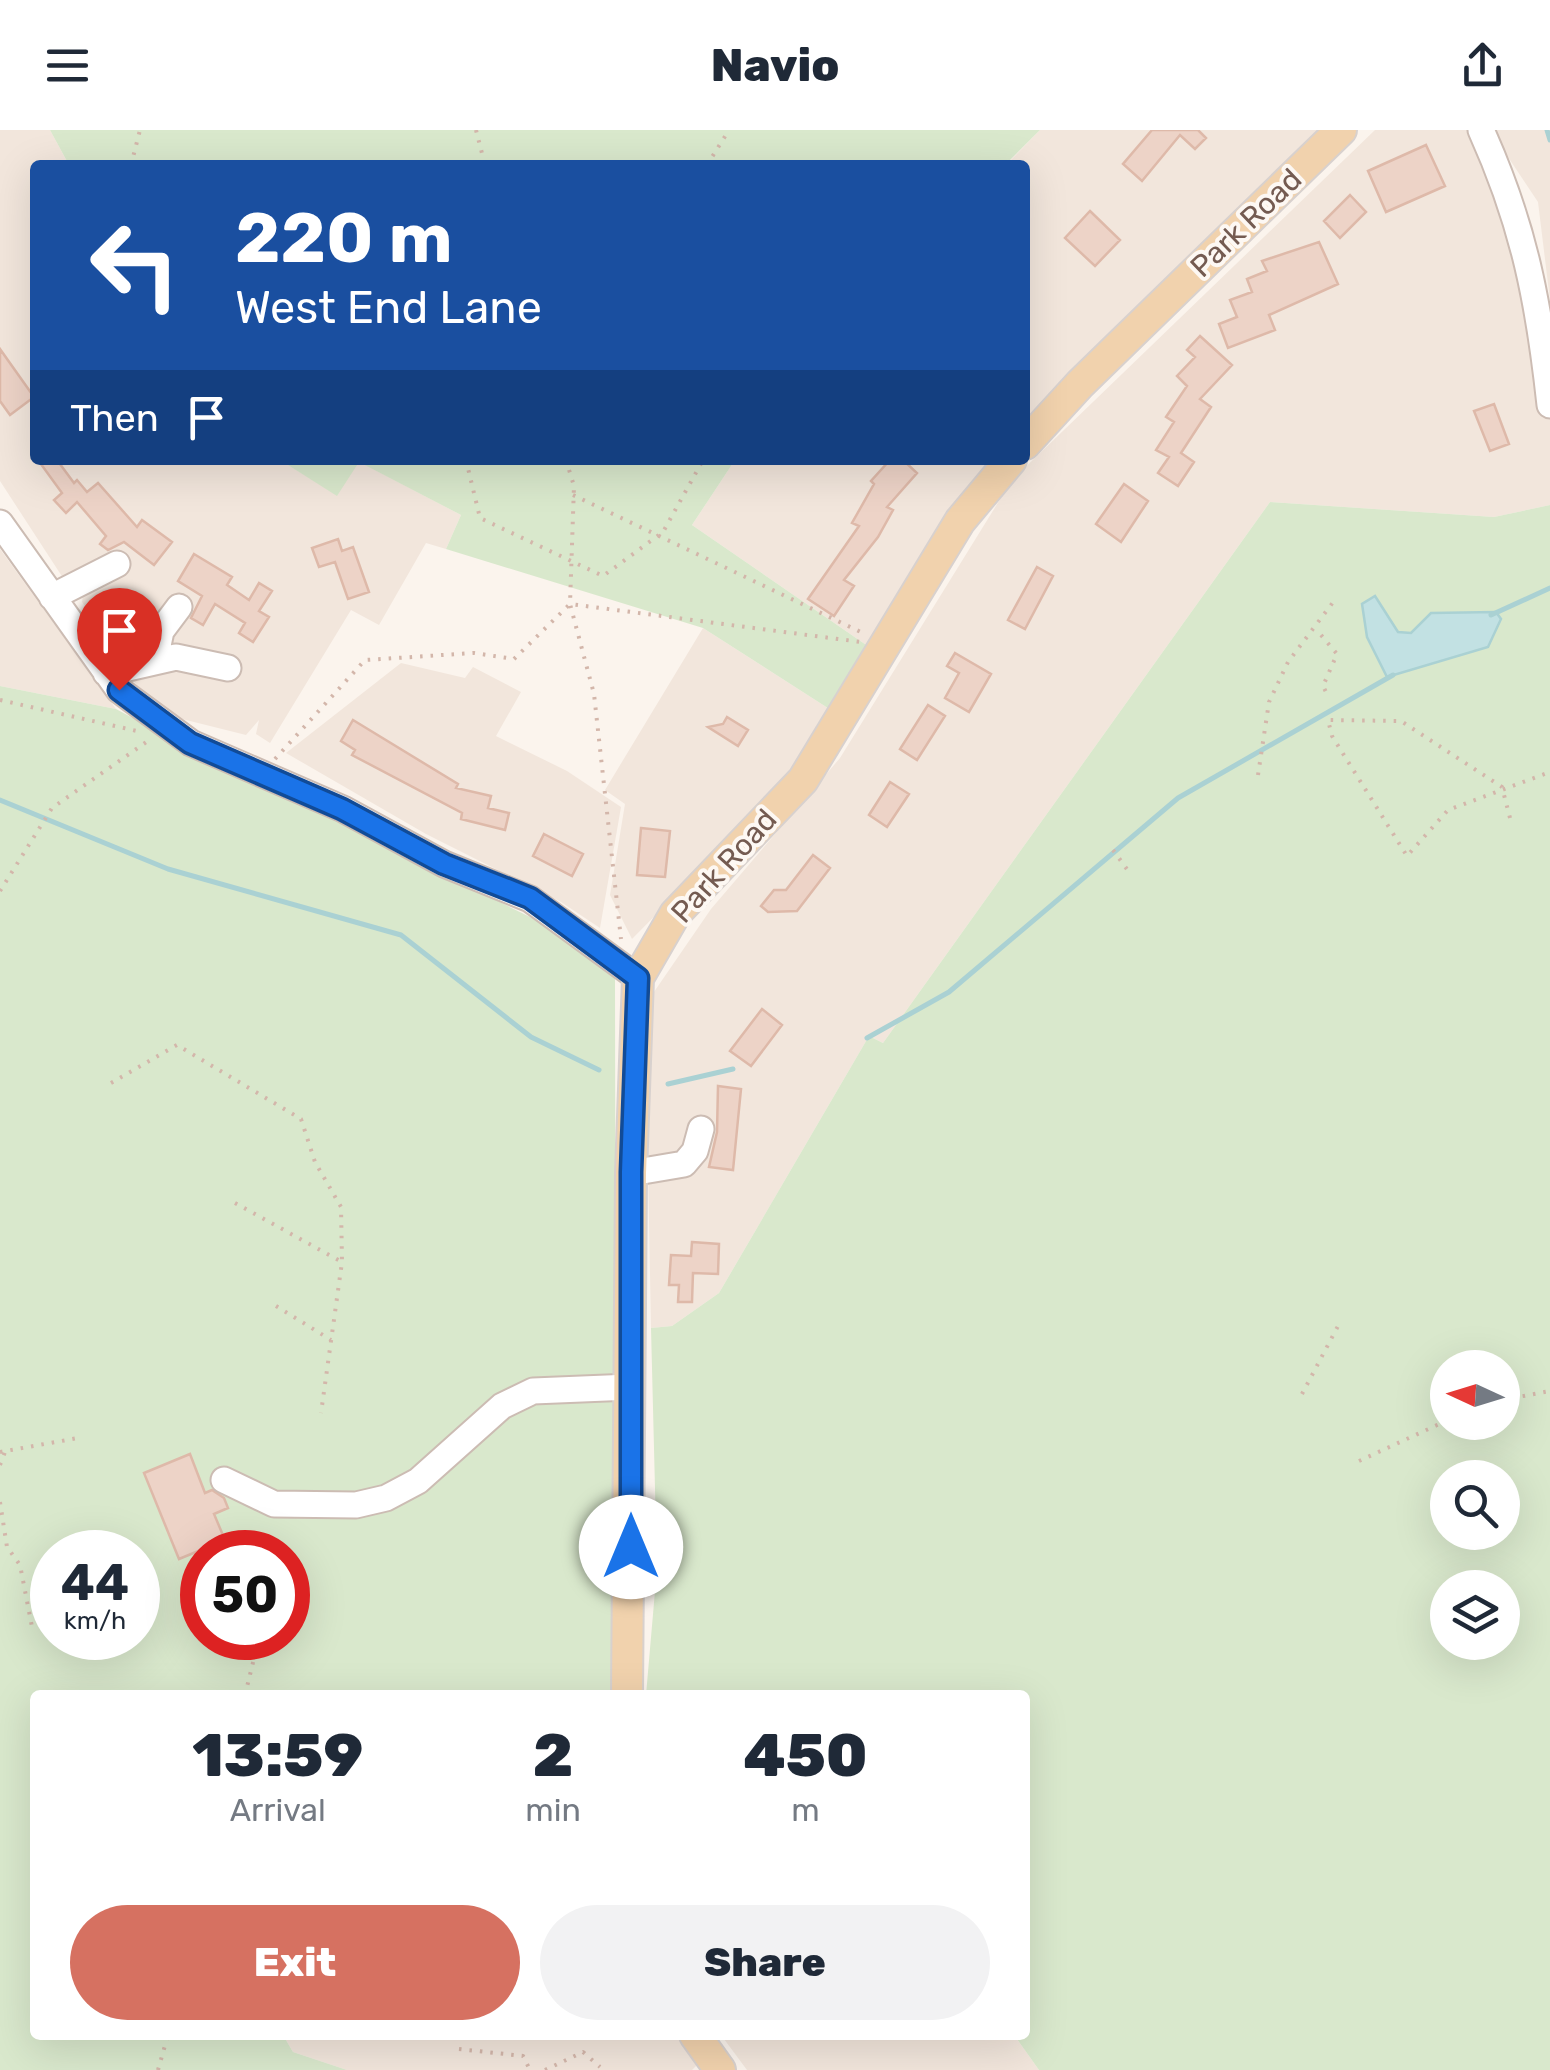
<!DOCTYPE html>
<html lang="en">
<head>
<meta charset="utf-8">
<style>
  body { margin:0; font-family:Rubik,sans-serif; background:#f2f2f3; color:#1f2937; height:100vh; display:flex; flex-direction:column; font-size:38px; white-space:nowrap }
  * { box-sizing:border-box; margin:0 }
  p { font-size:32px; color:#747a83 }
  .icon { flex:none; width:55px; height:55px; fill:none; stroke:currentColor; stroke-width:2; stroke-linecap:round; stroke-linejoin:round }
  .map { position:relative; flex:1; overflow:hidden }
  .side { position:absolute; left:30px; top:1560px; width:1000px; height:350px; display:flex; flex-direction:column; background:#fff; border-radius:10px; box-shadow:0 10px 40px #0002 }
  .side>* { flex:none }
  .guide { position:absolute; left:30px; top:30px; width:1000px; height:305px; border-radius:10px; box-shadow:0 10px 40px #0002; background:#1a4fa0; color:#fff; overflow:hidden }
  .needle { width:65px; rotate:274deg }
  .tools { position:absolute; left:1430px; top:1220px; display:grid; gap:20px }
  .tools a { display:grid; place-items:center; width:90px; height:90px; border-radius:50%; background:#fff; box-shadow:0 10px 40px #0002; font-size:50px }
  .speed { position:absolute; left:30px; top:1400px; display:flex; gap:20px; font-size:50px; font-weight:700; text-align:center }
  .speed>* { display:grid; place-content:center; width:130px; height:130px; border-radius:50%; background:#fff; box-shadow:0 10px 40px #0002; line-height:1 }
  .speed small { font-size:25px; font-weight:400 }
  .speed .limit { border:15px solid #d22; background:#fff; color:#111 }
  .pin { position:absolute; display:grid; place-items:center; width:85px; height:85px; color:#fff; margin:-102px -42px; border-radius:50% 50% 50% 0; rotate:-45deg; box-shadow:0 0 10px #0007 }
  .pin .icon { rotate:45deg }
  .me { position:absolute; width:110px; margin:-55px; rotate:0deg; stroke-linejoin:round; filter:drop-shadow(0 0 8px #0008) }
  .turn { display:flex; align-items:center; gap:35px; height:210px; padding:0 40px; font-size:45px }
  .turn .icon { width:130px; height:130px; stroke-width:2.5 }
  .turn b { display:block; font-size:70px; line-height:85px }
  .then { display:flex; align-items:center; height:95px; padding:0 40px; background:#0003; gap:20px; font-size:38px }
  .eta { display:flex; justify-content:space-evenly; align-items:center; height:170px; text-align:center }
  .eta b { font-size:60px; font-weight:800; line-height:70px }
  .action { display:flex; gap:20px; margin-top:auto; padding:20px 40px }
  .action a { flex:1; height:115px; border-radius:60px; background:#d67161; color:#fff; font-size:40px; font-weight:800; line-height:115px; text-align:center }
  .action a+a { background:#f2f2f3; color:#1f2937 }
  header { display:flex; justify-content:space-between; align-items:center; height:130px; padding:0 40px; background:#fff; font-size:45px; font-weight:800 }
  .map>svg:first-child { display:block }
</style>
</head>
<body>
<header><svg class="icon" aria-label="menu" viewBox="0 0 24 24"><path d="M4 6h16M4 12h16M4 18h16"/></svg>Navio<svg class="icon" aria-label="share" viewBox="0 0 24 24"><path d="M12 15V3M7 8l5-5 5 5M5 13v7h14v-7"/></svg></header>
<div class="map">
<svg width="1550" height="1940" viewBox="0 0 1550 1940">
  <rect width="100%" height="100%" fill="#fbf4ed"/>
  <path fill="#f2e6dc" d="M0,0h50l19,35h-34v295h245l57,35 21,-34 103,54 -15,34 -20,-6 -47,82 -28,-15 -81,133 -14,-9 3,-14 -13,15 -72,-18 -21,-12 -44,-54 5,-5 -32,-44 1,-8 -18,-13 -65,-100z
    M1040,0h287l-302,297v-262h-19z
    M1375,0h107l68,260v115l-56,12 -224,-15 -387,541 -14,-7 -150,257 -47,33 -21,2 -6,-323 66,-96 129,-151 172,-278z
    M1490,0h60v170l-12,-98z
    M735,330h256l-119,189 -180,-124z
    M0,419l116,160 -116,-23z
    M703,498l131,84 -12,5 -6,9 2,8 -30,47 -156,158 -22,-44 15,-91 -20,-14z
    M401,533l64,15 8,-11 48,25 -25,44 71,35 54,36 -21,121 -39,-26 -135,-68 -140,-81z
    M283,1905h397l20,27 -8,8h-345l-54,-18z
    M721,1905h293l25,35h-292z"/>
  <path fill="#d9e8cc" fill-rule="evenodd" d="M50,0h990l-35,35h-936z
    M280,330h455l-43,65 180,124 -38,63 -131,-84 -257,-79 15,-34 -102,-53 -22,34z
    M1270,372l224,15 56,-12v1565h-511l-25,-35h11v-340h-379l11,-127 -6,-240 21,-2 47,-33 150,-257 14,7zM1448,1238h54v54h-54zM1448,1348h54v54h-54zM1448,1458h54v54h-54z
    M0,556l116,23 99,53 122,51 27,22 166,82 85,52 1,726 -72,-5 -2,5h-507v340h248l10,17 54,18h-347zM52,1422h86v86h-86zM202,1422h86v86h-86z"/>
  <path fill="#c2e1e3" stroke="#aad1d3" stroke-width="2.5" d="M1375,466l23,36 13,1 20,-20 65,-1 5,7 -13,28 -101,30 -20,-40 -5,-33z"/>
  <g fill="none" stroke-linecap="round" stroke-linejoin="round">
    <path stroke="#aad1d3" stroke-width="5" d="M1547,0l3,10
      M1491,485l59,-27
      M0,670l168,69 233,66 130,102 68,33
      M867,908l82,-46 229,-194 215,-123
      M668,954l65,-15"/>
  </g>
  <path fill="#edd3c7" stroke="#deb9a9" stroke-width="2.5" d="M1152,0h46l8,8 -11,11 -15,-14 -38,46 -19,-17z
    M1426,15l19,41 -59,26 -18,-41z
    M1350,65l16,17 -26,26 -16,-17z
    M1090,81l30,29 -25,26 -30,-28z
    M1319,112l19,42 -69,31 6,15 -47,18 -9,-24 18,-7 -7,-17 22,-8 -5,-13 20,-8 -5,-10z
    M1200,206l32,29 -32,34 11,8 -30,46 13,9 -16,24 -20,-13 11,-16 -13,-7 18,-28 -8,-5 21,-31 -10,-10 18,-19 -8,-7z
    M0,219l34,48 -24,18 -10,-14z
    M1494,274l15,40 -19,7 -16,-40z
    M38,330h19l17,23 3,-3 10,12 11,-9 39,44 5,-7 30,22 -18,23 -30,-23 -16,8 -8,-6 6,-8 -29,-34 -11,11 -12,-13 8,-7z
    M890,330h13l14,13 -30,34 6,3 -15,27 -34,43 10,6 -20,30 -26,-17 51,-73 -7,-3 22,-39 -3,-3z
    M1124,354l24,17 -27,41 -25,-18z
    M338,409l4,12 11,-4 16,45 -21,7 -13,-37 -16,5 -7,-19z
    M194,424l38,23 -5,8 22,15 10,-17 13,8 -13,20 10,6 -16,25 -14,-9 6,-10 -30,-19 -12,21 -12,-7 11,-22 -24,-15z
    M1037,437l16,9 -28,53 -17,-9z
    M955,523l36,21 -22,38 -24,-14 14,-25 -12,-7z
    M928,575l17,11 -28,44 -17,-11z
    M727,587l21,13 -10,16 -30,-19 15,-3z
    M353,590l105,64 -2,4 35,8 -3,12 21,5 -4,17 -44,-11 1,-6 -110,-58 3,-5 -14,-9z
    M890,652l19,12 -22,33 -18,-12z
    M641,698l29,3 -5,46 -28,-2z
    M544,704l39,20 -11,22 -39,-20z
    M813,725l17,13 -33,43 -29,1 -7,-6 13,-16h12z
    M762,879l20,16 -31,41 -21,-15z
    M718,956l23,3 -8,81 -24,-3 8,-35z
    M692,1112l27,2 -1,30 -25,-1 -1,29h-14l1,-17h-10l2,-30 20,1z
    M190,1324l15,39 7,-3 12,8 4,10 -14,6 11,26 -46,19 -35,-86z"/>
  <g fill="none" stroke-linecap="round" stroke-linejoin="round">
    <g stroke="#ccbcb3" stroke-width="29">
      <path id="minor" d="M1481,0c43,95 58,173 69,275
        M0,393l119,167 72,53 152,66 101,55 86,35 108,79
        M52,467l65,-33
        M155,530l6,-29 18,-24
        M106,543l70,-16 52,11
        M631,1043l53,-9 11,-13 6,-22
        M224,1350l50,24 82,1 30,-7 32,-17 84,-75 31,-15 98,-4"/>
    </g>
    <g stroke="#d8d1ce" stroke-width="34">
      <path id="major" d="M1025,314l55,-60 261,-254
        M627,1565l4,-522 7,-195 37,-64 128,-134 157,-259 51,-61
        M695,1905l25,35"/>
    </g>
    <path stroke="#d3b6aa" stroke-width="4" stroke-dasharray="2.5 8" stroke-linecap="butt" d="M476,0l9,35
      M131,35l9,-35
      M707,35l22,-35
      M466,330l14,58 123,58 60,-44 40,-72
      M566,330l8,26 -4,118 24,90 27,245
      M573,365l292,139
      M1321,505l16,19 -14,32 5,10
      M0,570l137,31
      M275,629l90,-99 109,-7 40,6 56,-55 291,38
      M1258,645l11,-73 19,-40 49,-65
      M1510,688l-8,-31 -101,-66 -73,-1 4,16 75,120 41,-46 102,-38
      M1113,720l16,22
      M0,761l52,-83 100,-70
      M111,953l66,-38 124,74 14,43 26,45 1,55 -21,151
      M235,1073l107,59
      M276,1176l55,34
      M1302,1264l36,-68
      M1502,1270l48,-9
      M0,1322l78,-14
      M1359,1331l89,-41
      M0,1335l5,-13
      M0,1372l7,45 13,18 13,67
      M245,1565l14,-57
      M459,1919l64,7 7,14
      M158,1940l10,-35
      M545,1940l38,-18 17,15"/>
    <use href="#minor" stroke="#fff" stroke-width="25"/>
    <use href="#major" stroke="#f1d2ad" stroke-width="30"/>
  </g>
  <g fill="none" stroke-linecap="round" stroke-linejoin="round">
    <g stroke="#114b97" stroke-width="25">
      <path id="route" d="M119,560l71,53 152,66 102,55 86,34 108,80 -7,194v375"/>
    </g>
    <use href="#route" stroke="#1a73e8" stroke-width="18"/>
  </g>
  <g text-anchor="middle" stroke-width="8" stroke-linejoin="round" paint-order="stroke">
    <g font-size="30" fill="#745b51" stroke="#fdf8f3">
      <text transform="translate(1246 93) rotate(-44)" y="10">Park Road</text>
      <text transform="translate(724 736) rotate(-48)" y="10">Park Road</text>
    </g>
  </g>
</svg>
<div class="tools">
<a><svg class="needle" viewBox="-14 -14 28 28"><path d="M0-13l5 13h-10z" fill="#e53935"/><path d="M0 13l5-13h-10z" fill="#747a83"/></svg></a>
<a><svg class="icon" aria-label="search" viewBox="0 0 24 24"><circle cx="10" cy="10" r="6"/><path d="M15 15l6 6"/></svg></a>
<a><svg class="icon" aria-label="layers" viewBox="0 0 24 24"><path d="M12 4l9 5-9 5-9-5zM3 14l9 5 9-5"/></svg></a>
</div>
<div class="speed"><div>44<small>km/h</small></div><div class="limit">50</div></div>
<div class="pin" style="left:119px;top:560px;background:#d93025"><svg class="icon" aria-label="arrive" viewBox="0 0 24 24"><path d="M6 21V4h12l-3 4 3 4H6"/></svg></div>
<svg class="me" style="left:631px;top:1417px" viewBox="-20 -20 40 40"><circle r="19" fill="#fff"/><path d="M0-13L10 11 0 6-10 11z" fill="#1a73e8"/></svg>
<div class="guide">
<div class="turn"><svg class="icon" aria-label="left" viewBox="0 0 24 24"><path d="M17 20v-9H6M10 6l-5 5 5 5"/></svg><div><b>220 m</b>West End Lane</div></div>
<div class="then">Then<svg class="icon" aria-label="arrive" viewBox="0 0 24 24"><path d="M6 21V4h12l-3 4 3 4H6"/></svg></div>
</div>
<section class="side">
<div class="eta">
<div><b>13:59</b><p>Arrival</p></div>
<div><b>2</b><p>min</p></div>
<div><b>450</b><p>m</p></div>
</div>
<div class="action"><a>Exit</a><a>Share</a></div>
</section>
</div>
</body>
</html>
